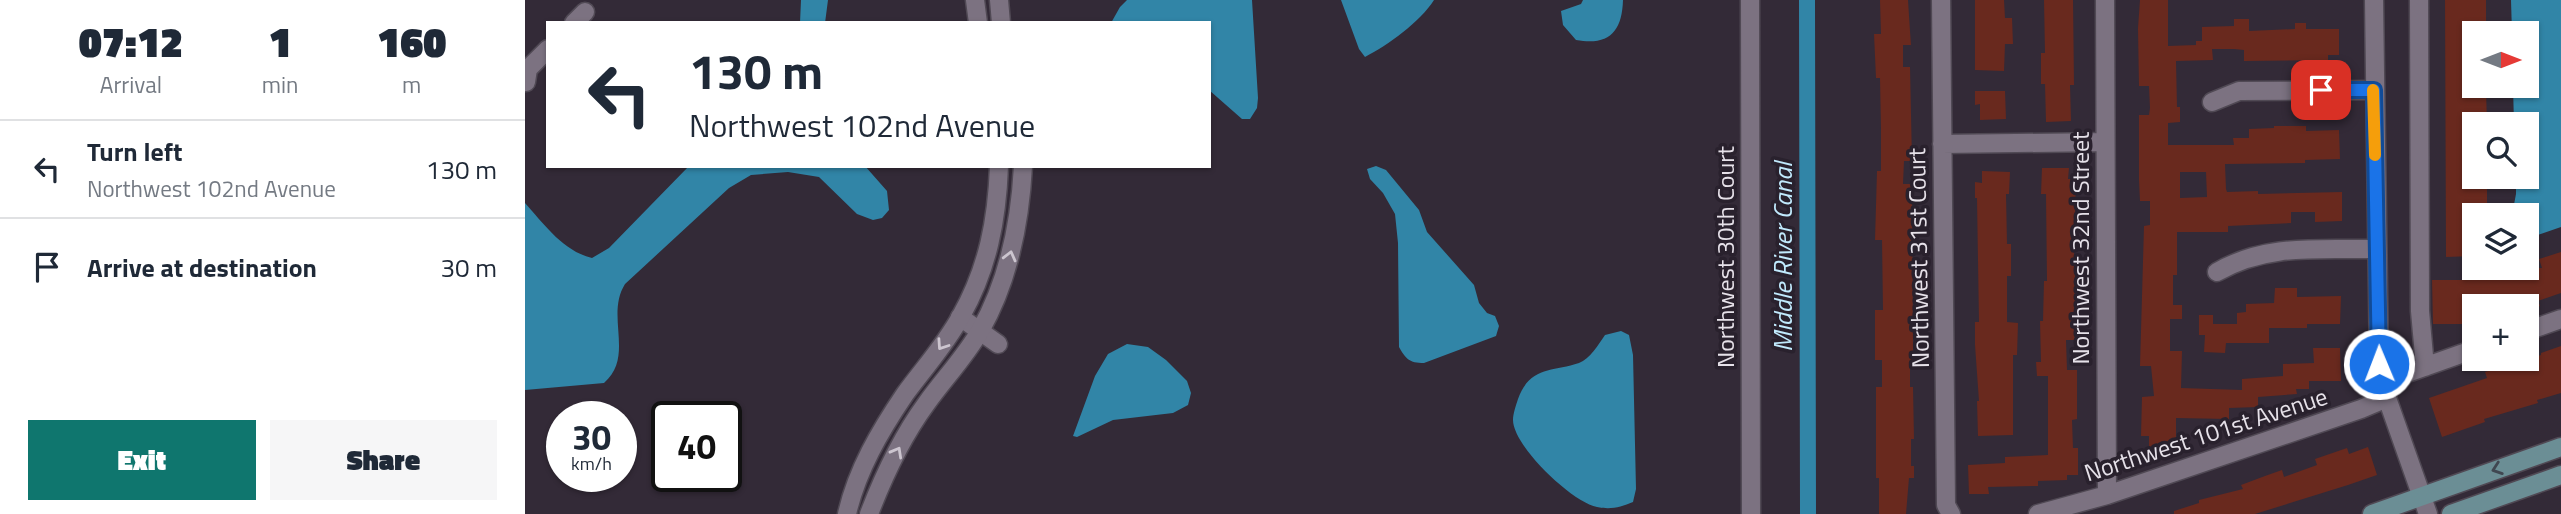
<!DOCTYPE html>
<html lang="en">
<head>
<meta charset="utf-8">
<style>
  body { margin:0; font-family:"Titillium Web",sans-serif; background:#f6f6f7; color:#1f2937; height:100vh; display:flex; flex-direction:column; font-size:26px; white-space:nowrap }
  * { box-sizing:border-box; margin:0 }
  p { font-size:23px; color:#747a83 }
  .icon { flex:none; width:38px; height:38px; fill:none; stroke:currentColor; stroke-width:2; stroke-linecap:round; stroke-linejoin:round }
  .map { position:relative; flex:1; overflow:hidden }
  .side { display:flex; flex-direction:column; background:#fff; width:525px }
  .side>* { flex:none }
  .top-card { position:absolute; left:21px; top:21px; width:665px; height:147px; border-radius:0px; box-shadow:0 2px 5px #0004; background:#fff; color:#1f2937; overflow:hidden }
  .needle { width:46px; rotate:90deg }
  .fabs { position:absolute; left:1937px; top:21px; display:grid; gap:14px }
  .fabs a { display:grid; place-items:center; width:77px; height:77px; border-radius:0px; background:#fff; box-shadow:0 2px 5px #0004; font-size:35px }
  .speed { position:absolute; left:21px; top:401px; display:flex; gap:14px; font-size:35px; font-weight:700; text-align:center }
  .speed>* { display:grid; place-content:center; width:91px; height:91px; border-radius:50%; background:#fff; box-shadow:0 2px 5px #0004; line-height:1 }
  .speed small { font-size:18px; font-weight:400 }
  .speed .limit { border:4px solid #111; border-radius:10px; background:#fff; color:#111 }
  .pin { position:absolute; display:grid; place-items:center; width:60px; height:60px; color:#fff; margin:-30px; border-radius:14px; box-shadow:0 4px 10px #0006 }
  .me { position:absolute; width:77px; margin:-38px; rotate:359deg; stroke-linejoin:round; filter:drop-shadow(0 0 5px #0008) }
  .turn { display:flex; align-items:center; gap:24px; height:147px; padding:0 28px; font-size:32px }
  .turn .icon { width:91px; height:91px; stroke-width:2.5 }
  .turn b { display:block; font-size:49px; line-height:60px }
  .eta { display:flex; justify-content:space-evenly; align-items:center; height:119px; text-align:center }
  .eta b { font-size:42px; font-weight:800; line-height:49px }
  .button { display:flex; gap:14px; margin-top:auto; padding:14px 28px }
  .button a { flex:1; height:80px; border-radius:0px; background:#0f766e; color:#fff; font-size:28px; font-weight:800; line-height:80px; text-align:center }
  .button a+a { background:#f6f6f7; color:#1f2937 }
  ul { padding:0; list-style:none }
  li { display:flex; align-items:center; gap:21px; height:98px; padding:0 28px; border-top:2px solid #e0e1e3 }
  li div { flex:1 }
  li b { display:block; font-size:26px }
  li em { font-style:normal }
  main { display:flex; flex:1; min-height:0 }
  .map>svg:first-child { display:block }
</style>
</head>
<body>
<main>
<section class="side">
<div class="eta">
<div><b>07:12</b><p>Arrival</p></div>
<div><b>1</b><p>min</p></div>
<div><b>160</b><p>m</p></div>
</div>
<ul>
<li><svg class="icon" aria-label="left" viewBox="0 0 24 24"><path d="M17 20v-9H6M10 6l-5 5 5 5"/></svg><div><b>Turn left</b><p>Northwest 102nd Avenue</p></div><em>130 m</em></li>
<li><svg class="icon" aria-label="arrive" viewBox="0 0 24 24"><path d="M6 21V4h12l-3 4 3 4H6"/></svg><div><b>Arrive at destination</b></div><em>30 m</em></li>
</ul>
<div class="button"><a>Exit</a><a>Share</a></div>
</section>
<div class="map">
<svg width="2036" height="514" viewBox="0 0 2036 514">
  <rect width="100%" height="100%" fill="#332a37"/>
  <path fill="#3185a7" d="M276,0h27l-3,23h-25z
    M602,0h125l6,98 -1,10 -7,11h-8l-33,-29v-67h-98l9,-16z
    M816,0h93c-14,22 -46,45 -69,57l-6,-8z
    M1058,0h40c-1,32 -14,46 -47,40l-13,-15 -2,-14 20,-7z
    M1986,0h50v227l-26,9 -8,-2v-19h-15l4,-21v-17h11v-53h-13l-1,-38h14v-53h-15z
    M164,166h176l22,25 2,19 -7,8 -9,2 -16,-6 -38,-37 -31,-5 -37,3 -22,13 -104,96c-20,32 10,72 -21,99l-79,7v-187c19,21 38,48 67,55l17,-10z
    M851,166l10,4 33,40 8,22 47,53 5,18 8,10 8,3 4,10 -3,10 -72,27c-15,0 -18,-4 -25,-16l-1,-104 -3,-29 -12,-21 -13,-14 -3,-10z
    M1096,331l8,4 4,20 3,134 -3,13c-12,5 -22,8 -36,5 -25,-5 -84,-61 -84,-87 0,-6 3,-15 5,-21 12,-33 34,-27 61,-36 11,-4 19,-18 26,-28z
    M602,344l21,3 18,13 21,21 4,12 -3,12 -15,8 -60,7 -36,17 -4,-1 22,-60 13,-22z"/>
  <g fill="none" stroke-linecap="round" stroke-linejoin="round">
    <path stroke="#3185a7" stroke-width="16" d="M1282,0l1,514"/>
  </g>
  <path fill="#69291e" fill-rule="evenodd" d="M1355,0h28l2,31 1,14h-8v22h7l2,94h-8l-1,23h9l1,157v20h-3v26h3l1,52h-3v27h3v12h-5l-3,36h-27v-36h-3v-91h6v-27h-7v-50h8l-1,-70h-7l2,-69h4v-42l-1,-51h-4l-2,-44h7z
    M1450,0h29l1,18h7l1,26h-8l-1,27 -29,-1z
    M1519,0h29l1,85h-4l1,36 -25,1 -1,-38h-4v-31h4z
    M1615,0h28v46l28,-1v-4h6v-14l32,-1v-7h15v12l46,-2v-6h11v6h33v26h-11v5l-84,1v-11l-10,-1h-22l1,11 -37,1 1,46h3v15l-12,1v22h66l-1,-7h16v-9l25,-1v-2h32v5l33,-1 1,29 -35,1v3l-80,1 1,25 1,3 31,-1v3l84,-2v29l-27,1v-10h-24v11l-63,3v6h-51v43h-4v30h9v14h-12v32h12l-1,37 61,2v-11l41,-3v-12l31,-1 -1,-15h27l1,33h-32v8h-13l1,5 -39,3v10l-29,1v11l-53,-1v33h-27v-15h-8l1,-39 12,-1 -3,-30h-11l4,-140 6,-1v-24h-10l-1,-21v-65h10l1,-7 -1,-22h-10l-1,-58zM1655,172h26l1,25 -27,1z
    M1920,0h41v33h-11v57l11,-1 1,35h-12v53h12v38h-12v41l-29,1z
    M1450,91h30l1,28 -26,1v-16l-5,1z
    M1517,168h27l-1,11h8l-2,76 3,45v40h-11l1,30h10v49l-5,1 1,28h5v27h-11v5l-29,1v5l-50,1 1,7h-20l-1,-29 37,-2v-6l43,-2v-79h-11l-1,-14h5l-1,-41h3l1,-40h3l-1,-87h-5z
    M1457,171l28,1 -1,22h-3l1,50h4v32h-4v46l11,1 -1,32h-4v80l-35,1 -1,-35h2l-4,-56v-23h4l-2,-124h-2v-16l7,1z
    M2036,252v41l-23,8 2,5 -13,5v-5h-52v18h-42l-1,-44h54l33,-12h23l-3,-9z
    M1750,288h22v9l44,-1 -1,28h-33v4h-38v15h-43l-1,10 -21,-1 1,-17h-6v-20h14v9h24v-11l9,-1v-8l28,-1z
    M2036,346v47l-24,7 1,3 -54,16 1,3 -43,15 -13,-39 58,-20 -2,-6 56,-17v-2z
    M1843,447l9,28 -29,10 -93,29h-81v-3l25,-8v-3l44,-11 -2,-4 24,-9 17,-6 2,7 33,-12 -2,-6 32,-11 2,6z"/>
  <g fill="none" stroke-linecap="round" stroke-linejoin="round">
    <g stroke="#504954" stroke-width="21">
      <path id="minor" d="M1225,0l1,514
        M1416,0l5,505 5,9
        M1580,0l2,495
        M1894,0l1,311 5,56
        M49,23l11,-11
        M1,82l2,-13 20,-20
        M1687,102l27,-11 135,-1
        M1417,144l163,-2
        M1692,272c50,-29 103,-22 159,-23
        M435,317l38,27
        M2002,331l34,-12
        M1857,378l28,-6 65,-23
        M1513,514l69,-19 254,-86 26,-11"/>
    </g>
    <g stroke="#504954" stroke-width="21">
      <path id="tertiary" d="M450,0l3,23
        M474,0l2,23
        M1849,0l5,364 8,34 41,116
        M322,514c10,-44 33,-83 58,-120 19,-26 41,-50 56,-78 27,-48 36,-96 38,-150
        M344,514c15,-39 32,-76 57,-110 17,-24 39,-47 54,-73 29,-51 40,-107 43,-165"/>
    </g>
    <g stroke="#504954" stroke-width="21">
      <path id="secondary" d="M1847,514l189,-67
        M1926,514l110,-39"/>
    </g>
    <use href="#minor" stroke="#7c7281" stroke-width="18"/>
    <use href="#tertiary" stroke="#7c7281" stroke-width="18"/>
    <use href="#secondary" stroke="#6b8e95" stroke-width="18"/>
  </g>
  <defs><path id="oneway-chevron" d="M-2-3.5L2.5 0L-2 3.5" fill="none" stroke-width="1.6" stroke-linecap="round" stroke-linejoin="round" transform="scale(1.75)"/></defs>
  <g stroke="#ccc5cf">
    <use href="#oneway-chevron" transform="translate(485 256) rotate(-76)"/>
    <use href="#oneway-chevron" transform="translate(417 345) rotate(124)"/>
    <use href="#oneway-chevron" transform="translate(372 452) rotate(-61)"/>
  </g>
  <use stroke="#404751" href="#oneway-chevron" transform="translate(1972 469) rotate(161)"/>
  <g fill="none" stroke-linecap="round" stroke-linejoin="round">
    <g stroke="#114b97" stroke-width="18">
      <path id="route" d="M1796,90h53l5,274"/>
    </g>
    <use href="#route" stroke="#1a73e8" stroke-width="12"/>
    <path stroke="#f59e0b" stroke-width="12" d="M1848,90l2,65"/>
  </g>
  <g text-anchor="middle" stroke-width="7" stroke-linejoin="round" paint-order="stroke">
    <g font-size="24" fill="#e6e1e9" stroke="#29212d">
      <text transform="translate(1556 248) rotate(-90)" y="8">Northwest 32nd Street</text>
      <text transform="translate(1201 257) rotate(-90)" y="8">Northwest 30th Court</text>
      <text transform="translate(1394 258) rotate(-91)" y="8">Northwest 31st Court</text>
      <text transform="translate(1681 435) rotate(-18)" y="8">Northwest 101st Avenue</text>
    </g>
    <g font-size="26" font-style="italic" fill="#c1eafd" stroke="#29212d">
      <text transform="translate(1258 257) rotate(-90)" y="9">Middle River Canal</text>
    </g>
  </g>
</svg>
<div class="fabs">
<a><svg class="needle" viewBox="-14 -14 28 28"><path d="M0-13l5 13h-10z" fill="#e53935"/><path d="M0 13l5-13h-10z" fill="#747a83"/></svg></a>
<a><svg class="icon" aria-label="search" viewBox="0 0 24 24"><circle cx="10" cy="10" r="6"/><path d="M15 15l6 6"/></svg></a>
<a><svg class="icon" aria-label="layers" viewBox="0 0 24 24"><path d="M12 4l9 5-9 5-9-5zM3 14l9 5 9-5"/></svg></a>
<a>+</a>
</div>
<div class="speed"><div>30<small>km/h</small></div><div class="limit">40</div></div>
<div class="pin" style="left:1796px;top:90px;background:#d93025"><svg class="icon" aria-label="arrive" viewBox="0 0 24 24"><path d="M6 21V4h12l-3 4 3 4H6"/></svg></div>
<svg class="me" style="left:1854px;top:364px" viewBox="-20 -20 40 40"><circle r="17" fill="#1a73e8" stroke="#fff" stroke-width="3"/><path d="M0-11L8 9 0 5-8 9z" fill="#fff"/></svg>
<div class="top-card">
<div class="turn"><svg class="icon" aria-label="left" viewBox="0 0 24 24"><path d="M17 20v-9H6M10 6l-5 5 5 5"/></svg><div><b>130 m</b>Northwest 102nd Avenue</div></div>
</div>
</div>
</main>
</body>
</html>
